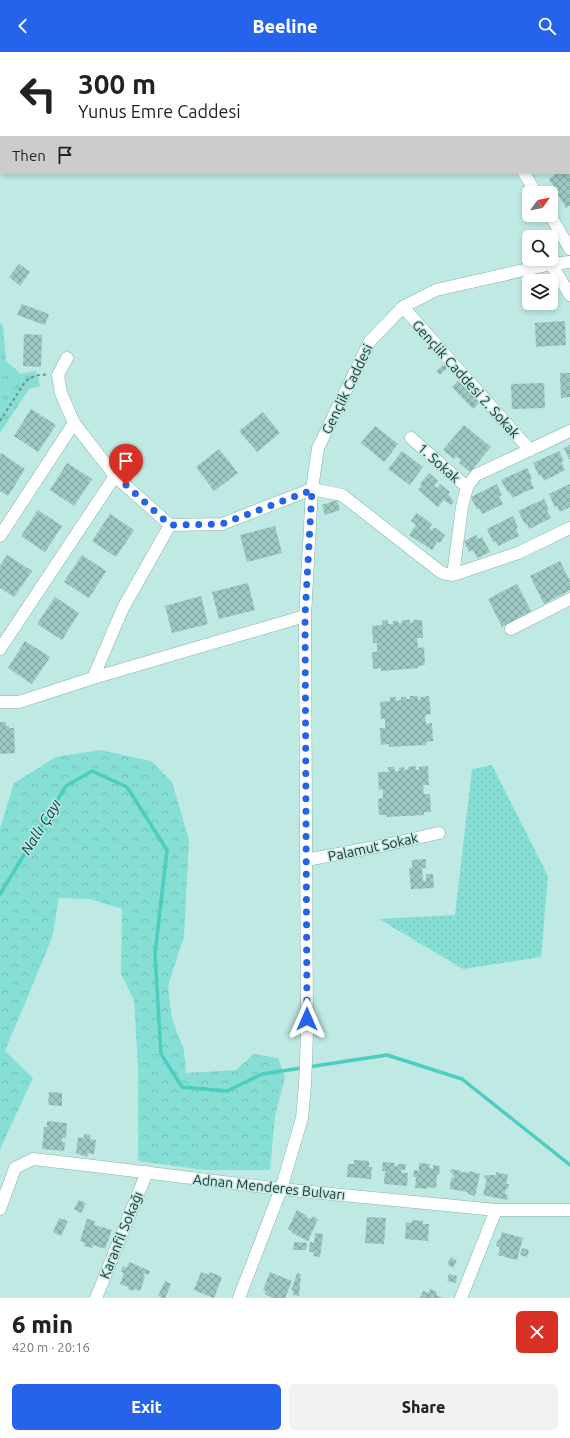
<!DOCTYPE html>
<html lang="en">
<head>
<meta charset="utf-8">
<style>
  body { margin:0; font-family:Ubuntu,sans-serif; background:#f2f2f2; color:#222; height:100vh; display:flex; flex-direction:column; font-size:15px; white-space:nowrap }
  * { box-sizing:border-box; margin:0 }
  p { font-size:13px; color:#767676 }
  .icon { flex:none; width:22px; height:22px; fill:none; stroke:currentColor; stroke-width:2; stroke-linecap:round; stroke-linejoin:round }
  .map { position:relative; height:1246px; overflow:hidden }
  .drawer { display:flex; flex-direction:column; background:#fff; flex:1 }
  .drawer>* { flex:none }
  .guide { position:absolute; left:0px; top:0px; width:570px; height:122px; box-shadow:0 2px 6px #0003; background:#fff; color:#222; overflow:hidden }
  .needle { width:26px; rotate:57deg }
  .tools { position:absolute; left:522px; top:134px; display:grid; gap:8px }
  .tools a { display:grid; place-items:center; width:36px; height:36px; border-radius:6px; background:#fff; box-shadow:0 2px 6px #0003; font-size:20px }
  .pin { position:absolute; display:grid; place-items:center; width:34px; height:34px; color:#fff; margin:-41px -17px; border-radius:50% 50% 50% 0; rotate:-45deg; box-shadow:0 0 4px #0007 }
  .pin .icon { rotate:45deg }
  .me { position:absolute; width:44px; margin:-22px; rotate:0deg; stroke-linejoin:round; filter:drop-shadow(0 0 3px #0008) }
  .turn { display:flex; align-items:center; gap:14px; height:84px; padding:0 12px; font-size:18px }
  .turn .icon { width:52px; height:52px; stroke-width:2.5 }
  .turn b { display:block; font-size:28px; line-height:34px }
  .then { display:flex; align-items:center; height:38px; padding:0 12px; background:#0003; gap:8px; font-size:15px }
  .round { display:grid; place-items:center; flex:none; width:42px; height:42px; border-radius:6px; background:#f2f2f2 }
  .summary { display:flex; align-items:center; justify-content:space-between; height:68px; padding:0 12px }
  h1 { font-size:24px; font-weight:800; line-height:30px }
  .button { display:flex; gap:8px; margin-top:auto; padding:8px 12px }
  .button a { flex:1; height:46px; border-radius:6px; background:#2563eb; color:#fff; font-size:16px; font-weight:800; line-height:46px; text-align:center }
  .button a+a { background:#f2f2f2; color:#222 }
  header { display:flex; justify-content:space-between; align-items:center; height:52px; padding:0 12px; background:#2563eb; color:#fff; font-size:18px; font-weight:800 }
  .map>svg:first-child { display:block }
</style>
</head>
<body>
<header><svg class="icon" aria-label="back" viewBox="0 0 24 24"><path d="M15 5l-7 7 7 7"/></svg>Beeline<svg class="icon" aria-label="search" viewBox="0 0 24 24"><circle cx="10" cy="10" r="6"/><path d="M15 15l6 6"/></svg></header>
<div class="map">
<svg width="570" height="1246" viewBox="0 0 570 1246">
  <defs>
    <pattern id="grass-dots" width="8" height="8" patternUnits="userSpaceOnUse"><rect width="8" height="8" fill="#86dfd4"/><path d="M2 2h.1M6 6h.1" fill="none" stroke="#74c0b7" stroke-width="1.8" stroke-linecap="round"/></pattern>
    <pattern id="forest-crowns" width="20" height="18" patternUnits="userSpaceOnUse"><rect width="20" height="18" fill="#86dfd4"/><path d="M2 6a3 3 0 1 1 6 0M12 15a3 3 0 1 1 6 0" fill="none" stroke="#74c0b7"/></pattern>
    <pattern id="park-tufts" width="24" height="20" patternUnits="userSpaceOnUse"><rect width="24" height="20" fill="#86dfd4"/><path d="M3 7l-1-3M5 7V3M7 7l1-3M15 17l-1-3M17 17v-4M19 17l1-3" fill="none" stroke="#74c0b7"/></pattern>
    <pattern id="building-cross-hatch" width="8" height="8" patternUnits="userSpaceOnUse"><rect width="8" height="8" fill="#9dc7c1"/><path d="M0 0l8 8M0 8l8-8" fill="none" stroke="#80a29e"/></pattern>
  </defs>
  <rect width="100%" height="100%" fill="#bfeae4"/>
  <path fill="url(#grass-dots)" d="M492,713l56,111 -7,81 -78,12 -84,-50 76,-4 17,-146z"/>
  <path fill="url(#forest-crowns)" d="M100,698l51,11 21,21 17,58 -5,96 -16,50 4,33 12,31 2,23 50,-3 18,-16 24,4 7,19 -10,39 -5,54h-65l-67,-9v-94l-4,-67 -13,-26 1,-65 -32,-10 -31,-1 -7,40 -47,113 28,27 -33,71v-321l14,-45 42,-26z"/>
  <path fill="url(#park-tufts)" d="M0,271l3,2 3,36 15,13 15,-3 4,15 -11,3 -29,44z"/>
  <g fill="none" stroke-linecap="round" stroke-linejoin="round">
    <path stroke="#4bcdc0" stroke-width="3.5" d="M0,842l66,-108 26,-15 35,16 40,63 -12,104 6,100 21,33 45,4 35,-17 125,-19 75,24 108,86"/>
  </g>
  <path fill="url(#building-cross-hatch)" d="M558,121h12v32l-4,3 -17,-29z
    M19,212l11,8 -10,14 -11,-9z
    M22,252l27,10 -4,11 -28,-10z
    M565,269l1,24 -30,2 -1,-24z
    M24,282l18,1 -1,32 -18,-1z
    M446,311l3,3 -9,9 -4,-4z
    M560,321h10v24l-9,1z
    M458,329l21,22 -6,6 -21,-22z
    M544,331l1,25 -33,1 -1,-25z
    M31,357l25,16 -18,27 -24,-16z
    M263,360l17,21 -23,19 -18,-21z
    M464,373l27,22 -21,25 -11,-9 2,-3 -5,-4 -2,3 -11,-9z
    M375,374l23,18 -14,18 -23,-19z
    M570,393v16l-6,-13z
    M219,397l19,24 -24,18 -18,-24z
    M402,399l21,16 -13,18 -22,-16z
    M559,399l5,10 -3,1 4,8 -21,11 -3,-6 -2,1 -6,-13z
    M1,401l24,16 -17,27 -8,-5v-36z
    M67,411l25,16 -18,27 -24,-16z
    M527,416l5,10 -2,2 4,8 -22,10 -2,-6 -2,1 -7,-13z
    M429,421l9,8 -4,5 3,2 3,-4 10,8 -2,3 6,6 -3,4 -7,-5 -6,7 -20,-17 4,-4 -2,-2z
    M497,432l5,11 -3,1 4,8 -21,10 -3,-6 -2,1 -6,-12z
    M570,432v23l-10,5 -3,-6 -2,1 -6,-13z
    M544,447l5,10 -2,2 4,7 -22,11 -2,-6 -2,1 -7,-13z
    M337,448l3,10 -15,5 -3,-10z
    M38,458l24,16 -17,26 -24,-16z
    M417,461l15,11 -3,5 3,2 2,-4 11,8 -5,8 -3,-1 -5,8 -23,-15 7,-10 -5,-4z
    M110,462l24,16 -18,27 -24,-16z
    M513,464l5,11 -2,1 3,8 -21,10 -2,-5 -3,1 -6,-13z
    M275,474l7,27 -35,9 -7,-27z
    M476,483l2,4 4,-2 8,15 -13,6 -4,-8 -4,2 -5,-11z
    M7,503l25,16 -18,26 -14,-9v-22z
    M82,503l24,16 -17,27 -25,-16z
    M560,509l10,20v9l-26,14 -14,-28z
    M248,531l7,27 -36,9 -7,-27z
    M517,532l14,27 -29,16 -14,-28z
    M201,544l7,28 -36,9 -7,-27z
    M55,545l24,16 -17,27 -25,-16z
    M388,568v4h5v-3h5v2h4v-3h8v3h3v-3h9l1,18h-6l1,10 6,-1 1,18 -7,1v2l-37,3v-3l-8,1 -1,-17h5v-9h-4l-1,-17 10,-1v-4z
    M25,589l25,16 -18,27 -24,-16z
    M410,644h8v4h2v-3l9,-1 2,18 -6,1 1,9 6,-1 1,18 -7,1v3l-37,2v-3l-8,1 -1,-17h5v-9h-4l-1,-17 10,-1v-4h6v4l5,-1v-3h5v2h4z
    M0,670h6v4h3v2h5l1,25 -15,1z
    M416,714v4h3v-3l9,-1 1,19h-6l1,9h6l1,18h-7v3l-37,2v-2h-8l-1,-16 5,-1v-9l-4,1 -1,-18h11l-1,-5h6l1,4h4v-3l5,-1v3l4,-1v-2z
    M426,807v9h-4l1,13h3v-7h7l1,14 -23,1 -2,-21h3v-8z
    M49,1040l13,1v13l-14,-1z
    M47,1069l20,2 -1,15h-4v4h3l-1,9 -22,-2 2,-22h3z
    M84,1082l7,1 -1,4 6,1 -2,14 -6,-1 -1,4 -11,-4 2,-16 6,1z
    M354,1108l15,1v6h3l-1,12 -24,-2 1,-13h6z
    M383,1110l12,1 -1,3 3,1 1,-3h8l-1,6h-4v3h7l-1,13 -23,-2 1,-13h-3z
    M419,1111l11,1 -1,4 4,1v-4l7,1 -1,9 -2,-1 -1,14 -9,-1v2l-12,-1 1,-11h-3l1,-7 5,1z
    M451,1117l10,2v2h1l1,-1 6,1v-2l11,3 -5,22 -7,-2v-2l-18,-3 1,-12 3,1v-3h-2l1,-2 -3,-1z
    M496,1120l12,3 -2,9h3l-1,5h-2l-1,5 3,1 -1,5 -24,-5 4,-16 -3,-1 1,-3h11z
    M79,1148l7,3 -5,10 -7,-4z
    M297,1158l9,5v2l5,2 1,-3 6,3 -10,22 -16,-8 1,-1 -5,-3z
    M367,1165l19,1 -2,26 -19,-1z
    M59,1166l9,3 -7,15 -8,-4z
    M87,1167l8,2 -1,4 18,5 -7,19 -12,-4 -1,3 -8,-2 1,-3 -5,-2z
    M412,1168l11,1v3h6l-1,17 -23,-2 1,-17 6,1z
    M502,1180l21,6 -6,22 -19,-5 2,-8 -4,-1 2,-7 2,1z
    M315,1181l8,1 -3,23 -7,-1 1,-4h-5l1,-10 4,1z
    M294,1190l13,1 -1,7h-13z
    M522,1196l7,2 -2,7 -7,-2z
    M451,1205l6,4 -4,7 -6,-4z
    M129,1210l21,9 -2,4 -4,-2 -1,3 2,1 -5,14 -6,-2 -1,2 -5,-2 1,-2 -9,-3 4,-11 -3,-1 2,-6 4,2z
    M201,1220l8,3 1,-3 12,5 -8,21 -20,-8z
    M270,1220l22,9 -7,17h-12l-8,-4 1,-3 -3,-1z
    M297,1221l4,1 -2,22 -6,-1 1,-4h-3z
    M449,1222l8,2 -1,7 -9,-2z
    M165,1229l6,3 -6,14h-2l-5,-2z
    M430,1237l7,3 -1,3 7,3h-23l3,-7 6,2z"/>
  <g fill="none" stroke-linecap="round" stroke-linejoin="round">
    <g stroke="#88b1ab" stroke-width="13">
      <path id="minor" d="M475,0v1
        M508,0l2,1
        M569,34l1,1
        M524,121l12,20
        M550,163l20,34
        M551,212l19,31
        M403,255l127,143
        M67,306l-9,17 3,18 13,30 41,53 55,49 52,-1 90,-35 30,6 100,78 11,2 65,-22 52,-25
        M411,386l56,49
        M0,484l74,-113
        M453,523l9,-68 5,-20 9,-12 94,-44
        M511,577l59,-30
        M0,597l115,-173
        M93,626l30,-70 47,-83
        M0,650h19l74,-24 212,-62
        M306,808l75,-14 58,-13
        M0,1157l15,-41 18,-9 61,7 187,23 215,21h74
        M96,1246l51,-126
        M239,1246l42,-109 21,-71 3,-33 2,-50 -2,-419 7,-127 6,-41 52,-107 33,-34 33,-17 115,-26 19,-2
        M461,1246l35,-88"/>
    </g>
    <path stroke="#708e8a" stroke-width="2" stroke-dasharray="3 3" stroke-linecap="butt" d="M0,369l25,-39c7,-6 13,-8 23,-7"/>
    <use href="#minor" stroke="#fff" stroke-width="12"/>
  </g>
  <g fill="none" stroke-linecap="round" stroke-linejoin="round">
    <path stroke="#2563eb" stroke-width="7" stroke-dasharray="0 12.6" d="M126,433l44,40 52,-1 90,-34 -7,126 2,403"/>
  </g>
  <g text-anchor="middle" stroke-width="3" stroke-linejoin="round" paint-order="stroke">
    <g font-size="14" fill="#253634" stroke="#bfeae4">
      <text transform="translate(466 327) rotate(48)" y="5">Gençlik Caddesi 2. Sokak</text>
      <text transform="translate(347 337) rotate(-64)" y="5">Gençlik Caddesi</text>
      <text transform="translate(439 411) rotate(42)" y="5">1. Sokak</text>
      <text transform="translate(373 795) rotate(-12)" y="5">Palamut Sokak</text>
      <text transform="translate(269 1135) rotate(6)" y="5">Adnan Menderes Bulvarı</text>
      <text transform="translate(121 1183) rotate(-68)" y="5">Karanfil Sokağı</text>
    </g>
    <g font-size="15" font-style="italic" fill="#003c37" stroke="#bfeae4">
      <text transform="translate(41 775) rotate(-58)" y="5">Nallı Çayı</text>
    </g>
  </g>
</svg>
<div class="tools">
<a><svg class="needle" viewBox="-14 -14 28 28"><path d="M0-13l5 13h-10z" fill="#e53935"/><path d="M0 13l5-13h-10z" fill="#767676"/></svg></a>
<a><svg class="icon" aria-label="search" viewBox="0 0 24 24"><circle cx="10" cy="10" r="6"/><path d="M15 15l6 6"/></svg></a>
<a><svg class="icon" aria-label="layers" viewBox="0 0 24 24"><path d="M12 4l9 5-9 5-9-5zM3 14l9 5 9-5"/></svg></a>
</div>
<div class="pin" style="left:126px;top:433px;background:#d93025"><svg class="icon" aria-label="arrive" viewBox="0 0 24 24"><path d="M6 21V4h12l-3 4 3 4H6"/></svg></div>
<svg class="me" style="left:307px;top:967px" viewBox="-20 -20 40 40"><path d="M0-17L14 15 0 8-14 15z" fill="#2563eb" stroke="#fff" stroke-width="4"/></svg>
<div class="guide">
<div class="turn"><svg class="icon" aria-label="left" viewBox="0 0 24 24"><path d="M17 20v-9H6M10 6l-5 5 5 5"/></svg><div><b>300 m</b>Yunus Emre Caddesi</div></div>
<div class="then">Then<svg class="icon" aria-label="arrive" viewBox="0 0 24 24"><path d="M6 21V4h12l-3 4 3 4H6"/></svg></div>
</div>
</div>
<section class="drawer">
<div class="summary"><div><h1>6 min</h1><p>420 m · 20:16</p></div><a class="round" style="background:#d93025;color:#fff"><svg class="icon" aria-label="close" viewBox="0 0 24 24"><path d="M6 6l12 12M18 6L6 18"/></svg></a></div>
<div class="button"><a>Exit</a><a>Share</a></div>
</section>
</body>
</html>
